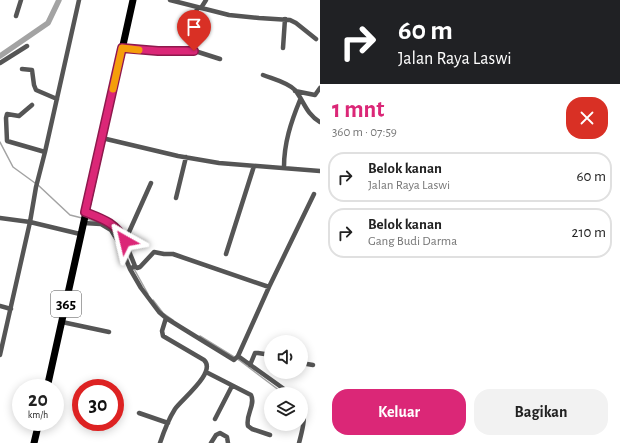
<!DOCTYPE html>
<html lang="id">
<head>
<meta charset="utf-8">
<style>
  body { margin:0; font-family:"Alegreya Sans",sans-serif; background:#f2f2f2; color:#222; height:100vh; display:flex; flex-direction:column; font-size:15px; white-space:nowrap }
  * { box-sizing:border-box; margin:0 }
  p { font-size:13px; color:#767676 }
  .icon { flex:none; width:22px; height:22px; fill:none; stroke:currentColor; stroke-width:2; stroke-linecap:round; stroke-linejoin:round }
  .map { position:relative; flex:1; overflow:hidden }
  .side { display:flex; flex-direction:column; background:#fff; width:300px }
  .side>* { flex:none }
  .hud { background:#202124; color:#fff; overflow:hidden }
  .tools { position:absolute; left:264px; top:335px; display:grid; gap:8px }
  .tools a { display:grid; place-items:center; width:44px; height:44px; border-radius:50%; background:#fff; box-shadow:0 2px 10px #0003; font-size:20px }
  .speed { position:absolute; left:12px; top:379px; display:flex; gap:8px; font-size:20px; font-weight:700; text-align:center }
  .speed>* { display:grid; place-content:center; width:52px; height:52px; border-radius:50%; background:#fff; box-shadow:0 2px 10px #0003; line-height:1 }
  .speed small { font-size:10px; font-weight:400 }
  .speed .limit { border:6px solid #d22; background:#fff; color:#111 }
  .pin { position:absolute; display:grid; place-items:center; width:34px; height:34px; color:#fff; margin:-41px -17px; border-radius:50% 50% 50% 0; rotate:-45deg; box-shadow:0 0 4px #0007 }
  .pin .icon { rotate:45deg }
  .me { position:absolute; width:44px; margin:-22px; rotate:323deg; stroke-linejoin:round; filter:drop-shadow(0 0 3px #0008) }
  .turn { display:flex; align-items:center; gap:14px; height:84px; padding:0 12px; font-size:18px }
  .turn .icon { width:52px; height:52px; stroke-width:2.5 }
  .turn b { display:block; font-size:28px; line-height:34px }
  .round { display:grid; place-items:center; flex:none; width:42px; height:42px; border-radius:16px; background:#f2f2f2 }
  .overview { display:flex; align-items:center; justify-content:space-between; height:68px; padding:0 12px }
  h1 { font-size:24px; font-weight:600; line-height:30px; color:#db2777 }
  .action { display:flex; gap:8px; margin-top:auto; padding:8px 12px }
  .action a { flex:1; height:46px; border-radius:16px; background:#db2777; color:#fff; font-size:16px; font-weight:600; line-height:46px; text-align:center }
  .action a+a { background:#f2f2f2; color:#222 }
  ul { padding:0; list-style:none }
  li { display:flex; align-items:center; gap:12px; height:50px; margin:0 8px 6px; padding:0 4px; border:2px solid #e0e0e0; border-radius:16px }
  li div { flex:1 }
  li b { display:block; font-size:15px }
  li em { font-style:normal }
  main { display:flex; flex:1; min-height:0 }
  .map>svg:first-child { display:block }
</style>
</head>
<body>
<main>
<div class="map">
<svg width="320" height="443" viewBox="0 0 320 443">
  <rect width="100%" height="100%" fill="#fff"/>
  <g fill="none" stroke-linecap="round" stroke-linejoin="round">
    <path stroke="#a3a3a3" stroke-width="1.5" d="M0,142l13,25 22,16
      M38,185l32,30 12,3
      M86,219l12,3
      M133,267l15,27
      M153,300l10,13 10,7
      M200,336l39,24 45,34"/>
    <path stroke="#a3a3a3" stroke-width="5.5" d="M0,56l48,-33 11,-23"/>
    <path stroke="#555" stroke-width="4.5" d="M170,0l59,15 30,3 31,2 6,3 20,16
      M201,8l5,-8
      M16,16l5,-16
      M194,34l3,-27
      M122,48l36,3h37l25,8
      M283,48l2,-29
      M0,63l27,-17
      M22,69l10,1 2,15 2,5 21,9
      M263,75c10,4 24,7 32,15 9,11 11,24 25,32
      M295,91l20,4 5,-7
      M32,105l-13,11 -12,-2 -1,4 1,23 38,11
      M102,138l76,18 41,7 101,8
      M284,167c0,-24 7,-45 16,-67
      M176,198l10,-41
      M85,213c37,13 36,19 50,53
      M0,218l30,4 50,12
      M83,223l18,1 10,6 8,13 11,26 11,19 18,24 7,6 16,10 52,32 4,-4 53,38
      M125,241l26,-58
      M226,254l28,-88
      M130,269l5,-3 2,2 3,-1 14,-15 10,2h9l96,33 45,-93
      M0,306l11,3
      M62,322l47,10
      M0,355l30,-133 6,-35 9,-35 34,-152
      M238,356l31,-69
      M301,363l12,2
      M250,365l5,-12h3l13,2
      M206,372l45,23c5,10 -6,20 -3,31l4,3 18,6
      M139,413l29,10
      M215,419l17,-33
      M160,443c4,-12 8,-23 15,-34 7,-10 42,-37 29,-49l-41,-24 -1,-5 4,-13
      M211,443l5,-8 4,-2 7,4 1,6
      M299,443c3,-12 8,-27 2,-39"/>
    <path stroke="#000" stroke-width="7" d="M47,388l86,-388
      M34,443l5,-21"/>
  </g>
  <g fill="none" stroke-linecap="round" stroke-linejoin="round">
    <g stroke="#8e194d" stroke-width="10">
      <path id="route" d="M125,241c-9,-18 -22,-22 -40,-29l37,-164 36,3h36"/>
    </g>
    <use href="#route" stroke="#db2777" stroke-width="7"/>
    <path stroke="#f59e0b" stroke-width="7" d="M113,89l9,-41 17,2"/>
  </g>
  <g text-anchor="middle" stroke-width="4" stroke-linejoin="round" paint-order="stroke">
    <rect fill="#fff" stroke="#4c4c4c" stroke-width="1" x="51" y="291" width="30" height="26" rx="3"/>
    <g font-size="15" font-weight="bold" fill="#000">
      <text x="66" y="309">365</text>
    </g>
  </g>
</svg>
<div class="tools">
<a><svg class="icon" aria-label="sound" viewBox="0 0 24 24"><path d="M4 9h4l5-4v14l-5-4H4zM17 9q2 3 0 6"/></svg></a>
<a><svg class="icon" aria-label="layers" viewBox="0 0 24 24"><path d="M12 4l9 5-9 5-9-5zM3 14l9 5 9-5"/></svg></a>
</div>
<div class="speed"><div>20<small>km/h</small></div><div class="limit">30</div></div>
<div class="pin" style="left:194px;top:51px;background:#d93025"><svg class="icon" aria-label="arrive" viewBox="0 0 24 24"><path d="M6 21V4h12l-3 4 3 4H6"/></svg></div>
<svg class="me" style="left:125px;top:241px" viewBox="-20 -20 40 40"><path d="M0-17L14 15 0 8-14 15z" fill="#db2777" stroke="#fff" stroke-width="4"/></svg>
</div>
<section class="side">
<div class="hud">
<div class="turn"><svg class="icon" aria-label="right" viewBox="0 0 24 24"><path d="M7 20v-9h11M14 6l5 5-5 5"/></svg><div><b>60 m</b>Jalan Raya Laswi</div></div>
</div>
<div class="overview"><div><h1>1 mnt</h1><p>360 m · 07:59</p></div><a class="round" style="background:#d93025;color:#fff"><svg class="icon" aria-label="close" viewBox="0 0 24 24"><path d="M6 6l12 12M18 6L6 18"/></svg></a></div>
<ul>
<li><svg class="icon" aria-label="right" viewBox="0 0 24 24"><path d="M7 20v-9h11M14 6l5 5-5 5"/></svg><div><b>Belok kanan</b><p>Jalan Raya Laswi</p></div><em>60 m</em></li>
<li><svg class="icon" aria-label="right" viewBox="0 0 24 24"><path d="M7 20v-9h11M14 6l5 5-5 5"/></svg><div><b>Belok kanan</b><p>Gang Budi Darma</p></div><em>210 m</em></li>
</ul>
<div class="action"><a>Keluar</a><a>Bagikan</a></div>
</section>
</main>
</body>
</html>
